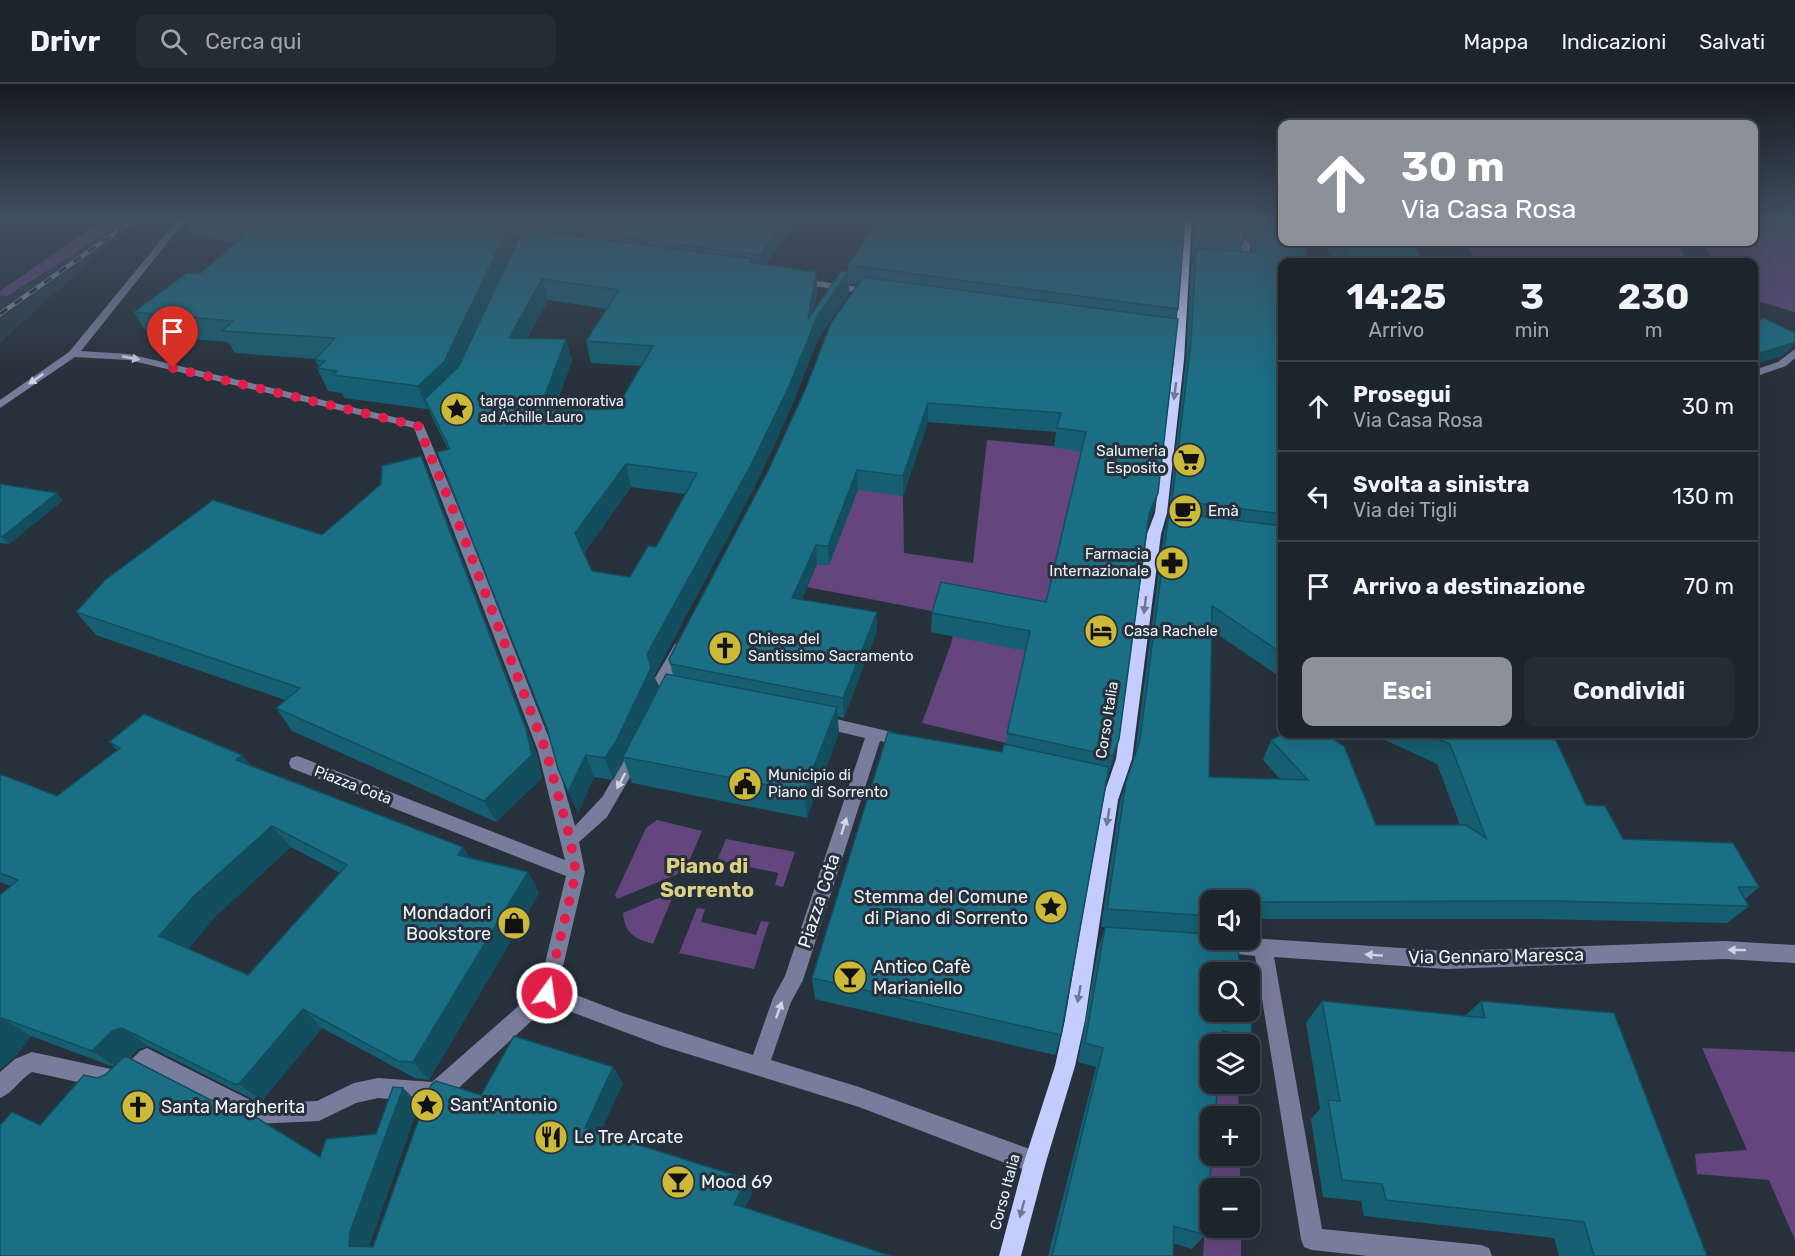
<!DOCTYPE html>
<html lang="it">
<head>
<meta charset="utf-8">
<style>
  body { margin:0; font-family:Rubik,sans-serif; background:#252d34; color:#f1f3f6; height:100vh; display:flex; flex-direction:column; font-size:22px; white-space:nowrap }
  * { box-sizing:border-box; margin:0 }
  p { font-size:20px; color:#a0a5a9 }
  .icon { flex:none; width:33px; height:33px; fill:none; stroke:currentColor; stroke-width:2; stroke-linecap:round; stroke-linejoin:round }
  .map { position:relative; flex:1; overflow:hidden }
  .details { position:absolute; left:1278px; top:174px; width:480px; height:480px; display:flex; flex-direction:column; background:#1d252c; border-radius:12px; box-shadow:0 6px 24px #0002,0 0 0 2px #3b4248 }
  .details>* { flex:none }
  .top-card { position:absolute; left:1278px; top:36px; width:480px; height:126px; border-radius:12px; box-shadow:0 6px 24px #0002,0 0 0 2px #3b4248; background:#8c9099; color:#fff; overflow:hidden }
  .controls { position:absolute; left:1200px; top:806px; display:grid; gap:12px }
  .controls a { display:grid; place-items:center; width:60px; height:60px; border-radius:12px; background:#1d252c; box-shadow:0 6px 24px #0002,0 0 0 2px #3b4248; font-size:30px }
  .pin { position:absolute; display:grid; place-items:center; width:51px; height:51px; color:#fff; margin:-62px -26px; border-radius:50% 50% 50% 0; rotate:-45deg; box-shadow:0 0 6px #0007 }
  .pin .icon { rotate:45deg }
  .me { position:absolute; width:66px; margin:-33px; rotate:14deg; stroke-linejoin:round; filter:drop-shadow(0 0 4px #0008) }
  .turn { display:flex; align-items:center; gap:21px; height:126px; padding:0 24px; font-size:27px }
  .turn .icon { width:78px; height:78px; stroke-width:2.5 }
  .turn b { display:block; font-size:42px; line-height:51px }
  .eta { display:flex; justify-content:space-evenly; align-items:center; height:102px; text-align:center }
  .eta b { font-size:36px; font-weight:700; line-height:42px }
  .action { display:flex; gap:12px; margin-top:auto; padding:12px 24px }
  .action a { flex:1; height:69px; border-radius:12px; background:#8c9099; color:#fff; font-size:24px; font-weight:700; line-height:69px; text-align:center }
  .action a+a { background:#252d34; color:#f1f3f6 }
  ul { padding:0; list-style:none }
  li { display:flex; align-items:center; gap:18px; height:90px; padding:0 24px; border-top:2px solid #3b4248 }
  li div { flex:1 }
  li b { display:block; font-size:22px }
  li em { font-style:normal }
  header { display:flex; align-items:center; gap:36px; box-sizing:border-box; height:84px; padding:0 30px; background:#1d252c; border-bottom:2px solid #3b4248 }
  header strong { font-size:28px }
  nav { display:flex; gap:33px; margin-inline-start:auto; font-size:21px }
  .search { width:420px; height:54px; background:#252d34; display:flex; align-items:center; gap:15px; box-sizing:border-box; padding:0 21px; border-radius:12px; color:#a0a5a9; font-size:22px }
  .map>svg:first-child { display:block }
</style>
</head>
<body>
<header>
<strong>Drivr</strong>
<div class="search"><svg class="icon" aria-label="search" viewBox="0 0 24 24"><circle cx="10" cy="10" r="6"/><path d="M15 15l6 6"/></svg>Cerca qui</div>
<nav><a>Mappa</a><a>Indicazioni</a><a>Salvati</a></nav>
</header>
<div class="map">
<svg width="1795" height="1172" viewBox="0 0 1795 1172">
  <rect width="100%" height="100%" fill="#27313b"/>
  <path fill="#2d3b4a" d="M106,134h40l-50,38 -34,30h3l-11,7 -54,50v-52z"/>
  <path fill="#64457d" d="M106,134h24l-123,78h-7v-5z
    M1754,134h41v94l-41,-12v-38h-40l-12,-20h52z
    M1466,158h213l8,20h-211z
    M987,356l65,6 31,6 -58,252 -19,39 -84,-20 29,-79 9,-40 -23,8 -130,-25 10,-23 12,1 5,-86 69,17 1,57 69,10z
    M657,736l45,11 -17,40 -68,28 -2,-4 31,-67z
    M726,755l69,13 -12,35 -8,-2 3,-12 -52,-11 -5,12 -9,-1z
    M675,807l-22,53c-18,-5 -28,-10 -30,-31z
    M697,824l8,1 -4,13 55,13 5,-14 8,1 -15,47 -75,-16z
    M1702,964l93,4v188l-26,-60 -72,-6 -2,-20 52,-4z
    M1215,999h23l1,33h-26z
    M1210,1062v9h30v33h-30v39h31v29h-38z"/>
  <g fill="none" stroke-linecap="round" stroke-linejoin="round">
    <path fill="#797d9c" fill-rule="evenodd" d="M179,134h8l-106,133 48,3 294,70 38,90 93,237 21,75 28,-30 27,-48 6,-1 6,1 2,5 -37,64 -28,25 6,30 -27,116 65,25 130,42 20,-57 12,-22 80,-238 -46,-11 -6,-2 -2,-4 2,-4 6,-2 94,22 2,4 -2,4 -6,2 -27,-6 -77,239 -12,22 -20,58 88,27 176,64 8,3 3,8 -3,8 -8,3 -22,-7 -154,-59 -197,-61 -112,-42 -109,100 -7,3 -8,-5 -48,-4 -22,5 -37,18 -64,3 -106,-54 -19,19 -7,3 -91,-20c-12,7 -19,21 -32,26v-26l15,-13 17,-7 88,19 20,-20 7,-3 109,55 61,-2 37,-18 24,-5 54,4 107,-94 27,-112 -275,-108 -2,-5 2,-5 6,-2 6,2 262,102 -27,-109 -124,-323 -285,-68 -54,-3 -75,51v-8l69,-48z
      M1245,156l5,3 1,24 -9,3 -5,-3 4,-3 -1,-21z
      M796,194l77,11 5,3 -5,3 -80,-12 -2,-2z
      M1795,265v9l-9,8 -32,11v-7l24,-8z
      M680,559l7,5 -16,30 5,13 -3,4h-10l-8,-17 20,-34z
      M1250,854l196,13 279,-10 70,4v18l-70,-4 -279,10 -172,-12 48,272 159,16 8,3 3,8h-124l-56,-6 -8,-3 -3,-8 -46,-283 -45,-5 -2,-6 2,-6z"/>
    <path fill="#c5ccff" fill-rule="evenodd" d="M1184,134h8l-8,142 -17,153 -6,21 -29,225 -14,41 -33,220 -10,46 -29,96 -25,94h-22l25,-94 31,-96 10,-46 37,-220 14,-41 31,-225 8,-21 19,-153z"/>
    <g stroke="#8c949c" stroke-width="4.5">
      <path id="rail" d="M0,230l136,-96"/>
    </g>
    <use href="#rail" stroke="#27313b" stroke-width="3" stroke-dasharray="9" stroke-linecap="butt"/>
  </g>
  <path fill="#165f72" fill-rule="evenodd" d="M182,134h225l53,1 -1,-1h341l-34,46 50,8 1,21 -3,17 34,-38v-7l330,44 -2,10 -18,174 -5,19 -5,13 -34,233 -6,17 -47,260 -6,20 -240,-56 -3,-21 190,-226 4,-7 1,-12 19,-82 -95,-19 1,-19 114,-11 35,-150 -27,-5 2,-15 -128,-10 -25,74 -45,-6 -29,75 -12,-1 -15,35 75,32 -33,87 -7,-2 2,17 -32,85 -175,-35 -8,-23 -11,20 -19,-3 -16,36 -20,-44 -11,-41 -99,-279 -14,-28 -6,-13 -1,1 -83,-11 -2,-5 -14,-2 -11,-23 2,-1 -4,-7 1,-1 -81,-6 -7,-11 -80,-7 -14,-23 65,-38 37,-31 -44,-8zM512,153l7,1 -4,8zM848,199l10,1 -89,185 -100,190 4,16 -15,16 -4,-15 101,-190 36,-78 27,-69 31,-46zM548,216l59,9 -21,32 5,22 50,3 -25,43 -62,1 18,-49 -6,-22h-39zM631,403l54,7 -29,53 -26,30 -38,-6 -8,-18z
    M1194,134h88l25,42 -1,2h-24v416l-71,-48 -2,147 71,2 -17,-19 8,-20 105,85h84l-23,-61 -65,-30h181l33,71 37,34 136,48 -14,12 4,7 -22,17 -189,-4h-288v-19h-40v39l30,28 11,71 -4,6h-37l-5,191 -13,14 -19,-6v13h-125l48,-189 -18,-5 20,-113 7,-22 81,5 -85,-5 19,-126 15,-46 29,-223 4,-14 18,-158 5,-92 3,-11h-2zM1246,154l6,5v9h-11l2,-13z
    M1321,158h93l8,20h-86z
    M431,395l105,273 6,26 -46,44 -204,-91 -16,-23 9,-8 -189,-65 -20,-23 246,-77z
    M0,400l63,16 -54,44 -9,-1z
    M109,658l133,13 8,10 213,82 6,10 59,15 11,21 -110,187 -14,-2 -93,-50 -60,73h-6l-108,-55 -10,3 -9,10 191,98 56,-23 27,-46 16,16 -50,142 4,1 108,-152 142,-12 -23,49 147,47 5,14 -7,14 146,49h-891l40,-131 57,-47 8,-3 9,-8 -83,-31 -16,21 -15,12v-174l11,-9 -11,-4v-108l57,22 60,-46zM291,763l49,26 -92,102 -60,-26 27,-32z
    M1322,917l143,15 16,-15 226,255h-148l-5,-18 -190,-22 -3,-15 -38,-4 -12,-78 9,-10 -14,-86z"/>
  <path fill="#124e5d" d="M787,134h13l-39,53 -1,-16z
    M1251,136l-5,18 -7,3 4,-18z
    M509,142l6,21 -63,138 -27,14 3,9 -1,1 -9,-23z
    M816,188l1,21 -7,40 7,-16 31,-45 1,21 -31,46 -27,69 -36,78 -101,190 4,15 -35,66 1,3 -1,3 -10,17 -8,-22 42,-104 161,-335z
    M542,195l6,21 -33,60 -6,-22z
    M566,255l6,22 -26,72 -7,-22z
    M1795,257v3l-4,5 -9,7 -28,9v-10z
    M928,319v19l-25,74v-20z
    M421,372l10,23 105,273 6,26 -46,44 -12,-21z
    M626,380l5,23 -49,69 -7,-23z
    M857,386l1,20 -29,75 -1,-19z
    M57,409l6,7 -54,44 -7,-7z
    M1158,409l-5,19 -8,22 4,-20z
    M816,461l1,19 -23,54 -2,-20z
    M877,528v19l-33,87 -1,-20z
    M837,623l2,26 -32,85 -3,-26z
    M1119,655l-5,19 -6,17 5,-19z
    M242,671l18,22 -24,-17z
    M586,671l8,22 -16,36 -10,-21z
    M272,742l19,21 -76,70 -33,39 -23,-20 35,-40z
    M463,763l13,22 -18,-14z
    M528,788l11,21 -110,187 -16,-18z
    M303,925l19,19 -60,73 -23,-17z
    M2,934l29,18 -16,21 -15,12v-49z
    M122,944l26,18 -10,3 -19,20 -27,-18 20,-20z
    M613,983l10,16 -27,59 -11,-14z
    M403,1004l16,16 -49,140 -2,12 -19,-10 1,-14z
    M747,1095l5,14 -12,24 -6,-13z"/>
  <path fill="#1a6f85" stroke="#124e5d" stroke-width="1.5" fill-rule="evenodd" d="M202,134h244l63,8 -65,136 -26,24 -85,-11 4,-4 -20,-3 8,-7 -10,-1 20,-22 -113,-7 11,-10 -99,-9 53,-39 12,1 56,-47z
    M477,134h310l-27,37z
    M880,134h305l-7,91 -330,-44z
    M1197,134h85v24h22l3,18 -16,-1 1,3h-10v252l-110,-14 19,-159 5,-92 59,3 2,-27 -6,-5 -8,3v20l-47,-4z
    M523,145l230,30 -3,3 66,10 -8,47 33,-48 7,1 -31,45 -28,69 -37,77 -105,191 4,14 -35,73 -11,17 -19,-3 -18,37 -10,-23 -11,-41 -110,-276 13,-3 -25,-50 34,-33zM542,195l77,11 -33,51 67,5 -37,63 -77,2 27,-72 -57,-1zM626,380l71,9 -41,74 -8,-1 -18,31 -38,-6 -17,-38z
    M1340,158h74l8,20h-53l-15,-1z
    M863,193l315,42 -20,174 -9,21 -30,225 -6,17 -106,-23 23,-102 -98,-18 9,-31 105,20 40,-170 -29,-4 4,-15 -133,-10 -25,73 -46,-6 -29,76 -12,-1 -24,53 85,14 -34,86 -172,-34 -2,-5 100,-190 36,-79 26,-67z
    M1764,234l31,15v8l-3,2 -38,12v-34z
    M421,372l105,273 6,26 -48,46 -208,-93 24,-20 -224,-76 29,-32 108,-80 109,35 59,-51 1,-18z
    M0,400l57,9 -55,44 -2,-1z
    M1169,428l113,14v127l-70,-47 -3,171 99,3 -37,-40 12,-6h42l19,12 32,79h90l20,13 -36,-94 -24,-10h127l33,71 19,1 18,33 110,4 26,44h-21l11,19 -193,-5 -306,1v-2h-40v16l-103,-7 19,-127 14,-42z
    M666,590l171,33 -33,85 -181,-35z
    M144,630l98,41 -6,5 227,87 -5,8 70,17 -115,190 -15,-1 -95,-52 -64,75h-5l-112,-56 -10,3 -20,20 -90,-33 -2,2v-125l18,-15 -18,-7v-99l57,22 63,-48 -11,-6zM272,742l75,39 -99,110 -89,-39 35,-40z
    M888,648l114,20 2,-8 105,23 -48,268 -249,-57z
    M1105,843l105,7v5h27l3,28 14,1 -3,70 -28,-7 -2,13h-11v39h8l-3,33h-5v39h2l-7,80 -31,-9 -1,30h-121l51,-208 -18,-5zM1210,888h40v39h-40z
    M1322,917l163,17 -4,-17 133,12 93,243h-113l-10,-34 -198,-22 -4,-16 -40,-4 -14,-80 12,1z
    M514,952l99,31 -28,61 162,51 -13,25 157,52h-891v-131l12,-13 28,13 44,-50 13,3 8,-3 20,-19 107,55 12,-1 76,47 6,-18 50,-5 17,-47 10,1 -53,144 -1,14 24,1 58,-162 5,-4 45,14z"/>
  <defs><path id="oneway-solid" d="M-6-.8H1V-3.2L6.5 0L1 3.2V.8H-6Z" transform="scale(1.5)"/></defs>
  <g fill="#cfd6e2">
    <use href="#oneway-solid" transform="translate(131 274) rotate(11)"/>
    <use href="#oneway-solid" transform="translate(36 295) rotate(145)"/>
    <use href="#oneway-solid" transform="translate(621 697) rotate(118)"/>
    <use href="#oneway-solid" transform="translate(844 742) rotate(-72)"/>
    <use href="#oneway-solid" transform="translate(1737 866) rotate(-179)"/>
    <use href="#oneway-solid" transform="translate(1374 871) rotate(-176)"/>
    <use href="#oneway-solid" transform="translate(779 926) rotate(-70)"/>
  </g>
  <g fill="#6e7793">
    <use href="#oneway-solid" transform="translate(1175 307) rotate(97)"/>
    <use href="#oneway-solid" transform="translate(1145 521) rotate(97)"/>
    <use href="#oneway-solid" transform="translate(1108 733) rotate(99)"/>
    <use href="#oneway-solid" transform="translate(1079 910) rotate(100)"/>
    <use href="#oneway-solid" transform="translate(1022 1125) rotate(105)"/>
  </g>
  <linearGradient id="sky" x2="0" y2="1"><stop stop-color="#151b20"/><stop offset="0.45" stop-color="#414e60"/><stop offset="1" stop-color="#414e60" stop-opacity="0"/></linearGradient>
  <rect width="1795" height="298" fill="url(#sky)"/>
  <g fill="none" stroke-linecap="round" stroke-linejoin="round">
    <path stroke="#e11d48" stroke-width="10" stroke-dasharray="0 18" d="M173,284l245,58 37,88 91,237 24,87 6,35 -29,120"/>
  </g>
  <defs>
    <g id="sight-disc" transform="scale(1.725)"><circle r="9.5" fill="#cbb939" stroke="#27313b"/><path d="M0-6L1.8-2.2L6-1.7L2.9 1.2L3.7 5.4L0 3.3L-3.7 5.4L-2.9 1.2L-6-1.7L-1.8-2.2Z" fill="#111"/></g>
    <g id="supermarket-disc" transform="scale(1.725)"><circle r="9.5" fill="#cbb939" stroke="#27313b"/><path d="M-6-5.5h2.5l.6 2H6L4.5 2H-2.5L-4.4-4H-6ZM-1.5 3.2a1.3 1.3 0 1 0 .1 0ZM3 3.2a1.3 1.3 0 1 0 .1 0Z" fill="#111"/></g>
    <g id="cafe-disc" transform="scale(1.725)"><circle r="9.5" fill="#cbb939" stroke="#27313b"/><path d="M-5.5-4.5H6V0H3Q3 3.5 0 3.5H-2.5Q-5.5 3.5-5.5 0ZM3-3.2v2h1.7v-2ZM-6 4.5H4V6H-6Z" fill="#111"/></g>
    <g id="pharmacy-disc" transform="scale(1.725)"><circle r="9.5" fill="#cbb939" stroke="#27313b"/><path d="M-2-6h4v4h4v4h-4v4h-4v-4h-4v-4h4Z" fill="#111"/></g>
    <g id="hotel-disc" transform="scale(1.725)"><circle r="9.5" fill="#cbb939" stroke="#27313b"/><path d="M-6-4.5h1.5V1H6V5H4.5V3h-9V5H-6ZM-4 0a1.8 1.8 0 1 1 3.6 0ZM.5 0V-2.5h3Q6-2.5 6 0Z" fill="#111"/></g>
    <g id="church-disc" transform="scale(1.725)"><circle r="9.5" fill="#cbb939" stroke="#27313b"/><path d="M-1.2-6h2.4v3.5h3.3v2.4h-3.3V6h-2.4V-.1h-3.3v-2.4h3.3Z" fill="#111"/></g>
    <g id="civic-disc" transform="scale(1.725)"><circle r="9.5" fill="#cbb939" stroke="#27313b"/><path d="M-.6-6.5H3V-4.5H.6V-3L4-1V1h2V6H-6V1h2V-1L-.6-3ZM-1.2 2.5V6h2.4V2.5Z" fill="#111"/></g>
    <g id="shop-disc" transform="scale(1.725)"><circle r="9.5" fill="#cbb939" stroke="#27313b"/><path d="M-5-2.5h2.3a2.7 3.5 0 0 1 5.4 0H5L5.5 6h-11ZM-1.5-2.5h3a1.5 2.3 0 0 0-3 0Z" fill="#111"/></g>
    <g id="bar-disc" transform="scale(1.725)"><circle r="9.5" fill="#cbb939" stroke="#27313b"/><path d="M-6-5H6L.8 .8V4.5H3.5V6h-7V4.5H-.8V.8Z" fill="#111"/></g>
    <g id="restaurant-disc" transform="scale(1.725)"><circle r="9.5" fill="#cbb939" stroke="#27313b"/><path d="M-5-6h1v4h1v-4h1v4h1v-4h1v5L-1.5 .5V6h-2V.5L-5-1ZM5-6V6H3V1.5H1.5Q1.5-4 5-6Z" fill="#111"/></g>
  </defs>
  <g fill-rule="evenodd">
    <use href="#sight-disc" x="457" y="325"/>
    <use href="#supermarket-disc" x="1189" y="376"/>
    <use href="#cafe-disc" x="1185" y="427"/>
    <use href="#pharmacy-disc" x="1172" y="479"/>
    <use href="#hotel-disc" x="1101" y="547"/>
    <use href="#church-disc" x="725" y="564"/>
    <use href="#civic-disc" x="745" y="700"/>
    <use href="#sight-disc" x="1051" y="823"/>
    <use href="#shop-disc" x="514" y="839"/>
    <use href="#bar-disc" x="850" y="893"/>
    <use href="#sight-disc" x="427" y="1021"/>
    <use href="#church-disc" x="138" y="1023"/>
    <use href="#restaurant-disc" x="551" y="1053"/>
    <use href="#bar-disc" x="678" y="1098"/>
  </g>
  <g text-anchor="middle" stroke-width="6" stroke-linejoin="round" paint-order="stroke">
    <g font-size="14" fill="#ecf3f9" stroke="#27313b" text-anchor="start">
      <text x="480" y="322">targa commemorativa<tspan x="480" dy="16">ad Achille Lauro</tspan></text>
    </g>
    <g font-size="15" fill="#ecf3f9" stroke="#27313b" text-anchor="start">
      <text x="1166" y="372" text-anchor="end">Salumeria<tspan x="1166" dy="17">Esposito</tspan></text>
      <text x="1208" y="432">Emà</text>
      <text x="1149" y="475" text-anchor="end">Farmacia<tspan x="1149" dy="17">Internazionale</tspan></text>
      <text x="1124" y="552">Casa Rachele</text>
      <text x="748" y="560">Chiesa del<tspan x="748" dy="17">Santissimo Sacramento</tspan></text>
      <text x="768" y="696">Municipio di<tspan x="768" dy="17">Piano di Sorrento</tspan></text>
    </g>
    <g font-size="15" fill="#ecf3f9" stroke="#27313b">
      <text transform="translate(1107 636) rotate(-81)" y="5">Corso Italia</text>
      <text transform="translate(353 701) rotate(21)" y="5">Piazza Cota</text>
      <text transform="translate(1005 1108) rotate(-75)" y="5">Corso Italia</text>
    </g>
    <g font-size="18" fill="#ecf3f9" stroke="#27313b" text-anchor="start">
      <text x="1028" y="819" text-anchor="end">Stemma del Comune<tspan x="1028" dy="21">di Piano di Sorrento</tspan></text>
      <text x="491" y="835" text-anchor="end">Mondadori<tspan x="491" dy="21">Bookstore</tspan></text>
      <text x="873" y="889">Antico Cafè<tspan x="873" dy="21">Marianiello</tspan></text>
      <text x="450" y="1027">Sant'Antonio</text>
      <text x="161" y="1029">Santa Margherita</text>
      <text x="574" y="1059">Le Tre Arcate</text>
      <text x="701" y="1104">Mood 69</text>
    </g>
    <g font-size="18" fill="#ecf3f9" stroke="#27313b">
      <text transform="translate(819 817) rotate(-72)" y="6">Piazza Cota</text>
      <text transform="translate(1496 872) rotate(-1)" y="6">Via Gennaro Maresca</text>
    </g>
    <g font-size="21" font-weight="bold" fill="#dcd082" stroke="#27313b">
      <text x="707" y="789">Piano di<tspan x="707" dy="24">Sorrento</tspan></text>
    </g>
  </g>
</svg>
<div class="controls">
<a><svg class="icon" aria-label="sound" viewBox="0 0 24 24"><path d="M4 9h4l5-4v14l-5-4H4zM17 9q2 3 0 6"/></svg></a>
<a><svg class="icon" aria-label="search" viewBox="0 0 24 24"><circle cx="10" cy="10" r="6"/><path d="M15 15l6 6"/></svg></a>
<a><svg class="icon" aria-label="layers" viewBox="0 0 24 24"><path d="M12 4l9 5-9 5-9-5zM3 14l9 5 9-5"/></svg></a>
<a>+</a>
<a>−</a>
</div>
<div class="pin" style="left:173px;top:284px;background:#d93025"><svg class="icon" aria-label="arrive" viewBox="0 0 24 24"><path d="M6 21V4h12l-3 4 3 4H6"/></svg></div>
<svg class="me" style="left:547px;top:909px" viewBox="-20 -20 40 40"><circle r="17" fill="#e11d48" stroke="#fff" stroke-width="3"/><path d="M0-11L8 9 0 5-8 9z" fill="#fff"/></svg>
<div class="top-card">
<div class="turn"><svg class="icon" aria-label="ahead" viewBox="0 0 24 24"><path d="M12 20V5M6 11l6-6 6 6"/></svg><div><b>30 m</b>Via Casa Rosa</div></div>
</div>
<section class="details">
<div class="eta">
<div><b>14:25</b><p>Arrivo</p></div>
<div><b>3</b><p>min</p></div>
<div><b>230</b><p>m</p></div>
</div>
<ul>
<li><svg class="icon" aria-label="ahead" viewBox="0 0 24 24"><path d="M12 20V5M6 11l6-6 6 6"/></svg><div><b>Prosegui</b><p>Via Casa Rosa</p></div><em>30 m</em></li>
<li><svg class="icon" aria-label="left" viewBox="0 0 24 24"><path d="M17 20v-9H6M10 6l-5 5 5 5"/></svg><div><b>Svolta a sinistra</b><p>Via dei Tigli</p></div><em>130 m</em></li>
<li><svg class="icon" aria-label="arrive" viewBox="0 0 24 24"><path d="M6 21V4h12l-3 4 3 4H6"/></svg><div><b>Arrivo a destinazione</b></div><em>70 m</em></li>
</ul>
<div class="action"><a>Esci</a><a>Condividi</a></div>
</section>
</div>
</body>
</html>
